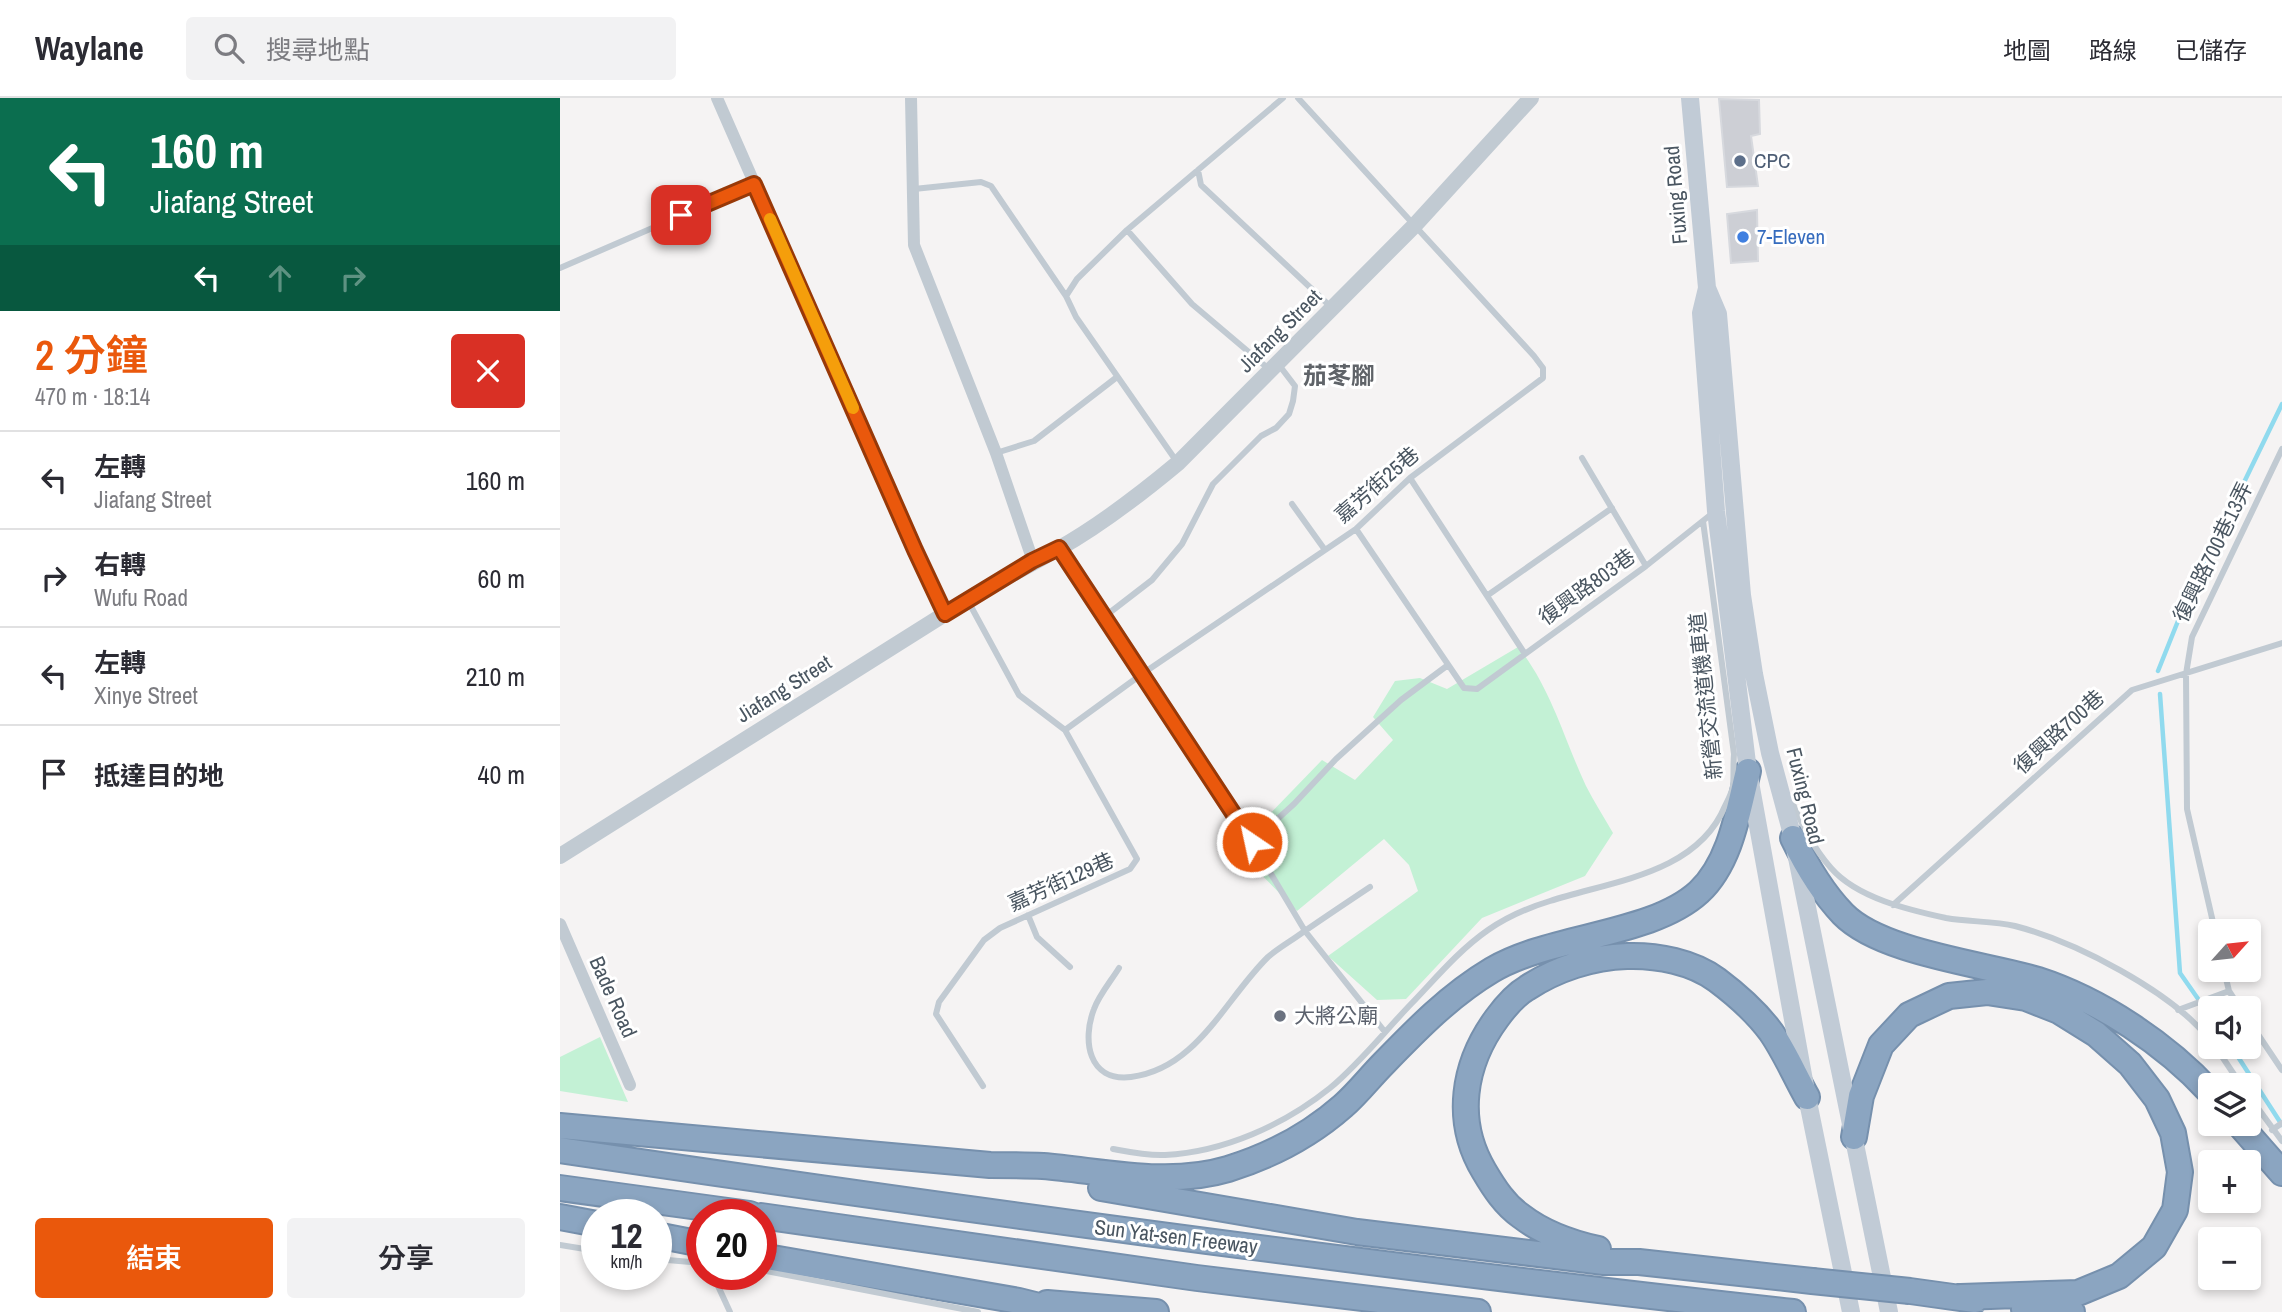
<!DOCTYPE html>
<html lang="zh-TW">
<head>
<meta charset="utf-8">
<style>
  body { margin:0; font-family:"Archivo Narrow","Noto Sans TC",sans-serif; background:#f2f2f3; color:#2b2b33; height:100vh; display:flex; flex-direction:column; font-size:26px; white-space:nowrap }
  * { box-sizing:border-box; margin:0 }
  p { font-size:23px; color:#7c7c81 }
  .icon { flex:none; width:38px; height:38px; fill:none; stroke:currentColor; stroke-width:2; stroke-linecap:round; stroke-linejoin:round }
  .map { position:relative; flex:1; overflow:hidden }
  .details { display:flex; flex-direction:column; background:#fff; width:560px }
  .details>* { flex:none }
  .hud { background:#0b6e4f; color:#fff; overflow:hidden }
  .needle { width:46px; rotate:63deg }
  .tools { position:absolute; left:1638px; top:821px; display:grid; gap:14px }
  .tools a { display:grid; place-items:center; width:63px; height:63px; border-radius:7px; background:#fff; box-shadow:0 4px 10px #0003; font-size:35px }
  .speed { position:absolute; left:21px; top:1101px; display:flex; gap:14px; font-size:35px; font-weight:700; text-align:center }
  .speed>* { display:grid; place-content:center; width:91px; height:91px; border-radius:50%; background:#fff; box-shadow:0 4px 10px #0003; line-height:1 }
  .speed small { font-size:18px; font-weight:400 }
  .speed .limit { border:10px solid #d22; background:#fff; color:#111 }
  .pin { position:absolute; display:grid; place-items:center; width:60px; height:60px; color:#fff; margin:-30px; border-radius:14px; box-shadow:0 4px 10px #0006 }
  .me { position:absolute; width:77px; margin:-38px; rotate:326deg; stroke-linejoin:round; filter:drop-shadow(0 0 5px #0008) }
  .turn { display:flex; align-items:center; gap:24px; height:147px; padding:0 35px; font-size:32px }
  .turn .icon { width:91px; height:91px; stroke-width:2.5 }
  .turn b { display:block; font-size:49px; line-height:60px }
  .lanes { display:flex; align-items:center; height:66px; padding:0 35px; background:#0003; justify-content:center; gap:35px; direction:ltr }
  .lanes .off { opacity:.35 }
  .round { display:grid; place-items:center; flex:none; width:74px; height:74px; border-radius:7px; background:#f2f2f3 }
  .headline { display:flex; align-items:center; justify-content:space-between; height:119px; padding:0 35px }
  h1 { font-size:42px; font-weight:600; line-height:52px; color:#ea580c }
  .action { display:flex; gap:14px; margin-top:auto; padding:14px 35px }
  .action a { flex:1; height:80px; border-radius:7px; background:#ea580c; color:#fff; font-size:28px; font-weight:600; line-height:80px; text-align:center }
  .action a+a { background:#f2f2f3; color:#2b2b33 }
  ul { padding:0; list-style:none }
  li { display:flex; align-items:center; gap:21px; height:98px; padding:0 35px; border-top:2px solid #e1e1e2 }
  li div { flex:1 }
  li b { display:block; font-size:26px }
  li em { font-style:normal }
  header { display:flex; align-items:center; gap:42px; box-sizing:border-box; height:98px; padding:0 35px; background:#fff; border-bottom:2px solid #e1e1e2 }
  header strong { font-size:33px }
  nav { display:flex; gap:38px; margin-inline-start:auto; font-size:24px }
  .search { width:490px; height:63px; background:#f2f2f3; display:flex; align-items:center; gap:18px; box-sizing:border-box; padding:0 24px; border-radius:7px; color:#7c7c81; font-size:26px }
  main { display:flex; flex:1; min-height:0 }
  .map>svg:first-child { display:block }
</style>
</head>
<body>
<header>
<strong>Waylane</strong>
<div class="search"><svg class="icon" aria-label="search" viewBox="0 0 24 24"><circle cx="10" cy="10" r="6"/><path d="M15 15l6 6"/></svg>搜尋地點</div>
<nav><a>地圖</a><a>路線</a><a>已儲存</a></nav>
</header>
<main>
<section class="details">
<div class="hud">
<div class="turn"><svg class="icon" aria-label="left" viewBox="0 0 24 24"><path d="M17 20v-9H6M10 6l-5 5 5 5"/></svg><div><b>160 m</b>Jiafang Street</div></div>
<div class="lanes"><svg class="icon" aria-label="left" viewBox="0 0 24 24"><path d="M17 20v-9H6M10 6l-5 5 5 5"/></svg><svg class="icon off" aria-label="ahead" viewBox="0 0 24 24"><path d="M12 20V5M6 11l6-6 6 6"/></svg><svg class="icon off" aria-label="right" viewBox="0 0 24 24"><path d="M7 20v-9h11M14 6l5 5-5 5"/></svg></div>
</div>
<div class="headline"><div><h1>2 分鐘</h1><p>470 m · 18:14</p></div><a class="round" style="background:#d93025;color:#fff"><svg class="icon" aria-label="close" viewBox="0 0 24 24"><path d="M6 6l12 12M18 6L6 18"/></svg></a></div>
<ul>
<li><svg class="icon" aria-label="left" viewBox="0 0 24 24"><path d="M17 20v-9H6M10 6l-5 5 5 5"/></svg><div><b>左轉</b><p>Jiafang Street</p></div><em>160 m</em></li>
<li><svg class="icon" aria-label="right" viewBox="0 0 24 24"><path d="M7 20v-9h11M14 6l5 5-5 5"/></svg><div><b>右轉</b><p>Wufu Road</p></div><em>60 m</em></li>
<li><svg class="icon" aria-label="left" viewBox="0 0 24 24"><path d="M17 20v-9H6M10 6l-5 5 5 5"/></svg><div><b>左轉</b><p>Xinye Street</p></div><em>210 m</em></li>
<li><svg class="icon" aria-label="arrive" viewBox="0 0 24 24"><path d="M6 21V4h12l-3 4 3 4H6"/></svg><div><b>抵達目的地</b></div><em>40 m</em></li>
</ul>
<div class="action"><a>結束</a><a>分享</a></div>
</section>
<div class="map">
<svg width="1722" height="1214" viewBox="0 0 1722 1214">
  <rect width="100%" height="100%" fill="#f5f3f3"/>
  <path fill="#c3f1d5" d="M958,549c33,41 46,92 68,139 8,16 18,31 27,47l-28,43 -103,42 -76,81 -29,1 -49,-44 90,-65 -9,-26 -25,-26 -87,72 -61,-62 86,-89 33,20 38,-40 -20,-23 22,-36 25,-3 27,11z
    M40,939l28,65 -68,-11v-34z"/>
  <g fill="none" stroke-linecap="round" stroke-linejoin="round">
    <path stroke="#90daee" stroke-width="4.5" d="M1598,573l26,-65 98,-202
      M1600,596l20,279 30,43
      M1671,948l51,79"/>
  </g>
  <path fill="#cdcfd5" stroke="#d7d9de" stroke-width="2" d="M1159,1l40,1 1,34 -9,2 7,50 -31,1z
    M1197,112l1,51 -27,2 -4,-49z"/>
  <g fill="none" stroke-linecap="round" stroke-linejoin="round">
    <g stroke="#7690ad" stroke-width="28">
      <path id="motorway" d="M1233,740c13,27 29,54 50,76 38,39 142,50 195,66 62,20 128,64 172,112
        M1679,1026l43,49
        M0,1028l430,39c18,0 36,0 53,1 60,5 125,21 185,3 42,-13 82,-34 115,-63 15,-13 27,-29 41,-43 33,-34 66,-68 108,-93 59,-35 159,-34 207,-78 32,-30 39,-81 49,-121
        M1294,1039l7,-41 20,-51 28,-30 40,-19 38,-4 39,6 33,13 37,23 34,30 27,35 16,34 7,39 -5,38 -21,37 -35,29 -41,17 -117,4
        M0,1052c410,61 821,117 1233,162
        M0,1090l190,26
        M541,1090l256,44 247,30h35l173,19
        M201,1118l436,62 281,34
        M0,1119l37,7
        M96,1137l46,9
        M1038,1151c-27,-6 -55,-16 -77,-33 -16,-11 -27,-28 -37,-45 -30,-50 -21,-107 13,-153 8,-11 18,-23 30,-30 29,-19 65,-31 100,-32 30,-1 66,6 90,24 20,15 40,33 54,52 14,20 24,44 36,65
        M201,1158l258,45 44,11
        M1350,1193l65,9
        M487,1205l109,9
        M1464,1211l48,3"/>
    </g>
    <path stroke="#c1cad2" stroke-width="6" d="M638,72l3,15 130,122
      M354,91l67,-7 10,4 75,110 10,21 101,145
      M567,132l65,74 78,66
      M0,170l194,-84
      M506,198l11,-17 50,-49 156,-132
      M436,355l38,-12 83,-64
      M1022,360l64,108
      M850,380l115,176
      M732,406l33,46
      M796,431l108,159 13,1 169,-123 68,-54
      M499,451l193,293 53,89 80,101
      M928,497l124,-87
      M408,503l51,94 46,35 72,129 -7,10 -130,59 -16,12 -45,62 -3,12 47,72
      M544,519l48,-37 30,-36 31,-60 48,-48 15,-8 13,-14 4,-13 2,-15 -16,-21
      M505,632l77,-56 214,-145 54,-51 133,-100v-10l-9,-12 -236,-258
      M1231,702c11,24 22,48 40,68 26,30 78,42 115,50 23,4 47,3 69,8 61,16 156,65 195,114
      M692,744l42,-38 42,-45 65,-59 47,-35
      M1333,807l239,-215 150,-47
      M468,817l9,22 33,30
      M1655,833l-28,-122 -1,-135 6,-37 90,-188
      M559,870c-8,13 -20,27 -25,41 -12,31 -6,73 37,68 66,-8 94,-78 137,-120 9,-8 21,-15 31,-22 23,-16 47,-32 71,-48
      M1664,872l5,21 11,17
      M1618,912l51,-19
      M1689,923l33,49
      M1655,948l26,39
      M1689,998l33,45
      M1712,1032l10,-7
      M553,1051c16,3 35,7 52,6 59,-3 119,-30 165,-67 29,-24 55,-57 81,-84 25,-26 47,-53 77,-74 19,-13 39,-22 62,-29 61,-20 147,-27 175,-95 3,-6 7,-13 8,-20 1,-10 0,-21 1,-32l-31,-233
      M0,1147l37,6
      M96,1161l46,4
      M201,1172l217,42
      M158,1176v12l12,26"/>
    <path stroke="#c1cad2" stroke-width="12" d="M157,0l198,452 30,64
      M351,0l3,147 82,208 37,108
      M0,826l70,161"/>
    <path stroke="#c1cad2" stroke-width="16" d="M0,758l407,-256c30,-18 60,-34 91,-51 41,-23 84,-56 120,-86l237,-238 116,-127"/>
    <path stroke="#c1cbd6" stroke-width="18" d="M1130,0l17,190 -6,25 15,198 32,260 59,326 44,215
      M1147,190l11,26 24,281 12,79 16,79 23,85 96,474"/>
    <use href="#motorway" stroke="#8ba5c1" stroke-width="24"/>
    <g stroke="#7690ad" stroke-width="28" stroke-linecap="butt">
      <path id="motorway-bridge" d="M1252,1183l98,10"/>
    </g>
    <use href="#motorway-bridge" stroke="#8ba5c1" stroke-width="24"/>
  </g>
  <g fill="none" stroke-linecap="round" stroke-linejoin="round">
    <g stroke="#983908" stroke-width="18">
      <path id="route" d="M121,117l73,-31 161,366 30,64 87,-53 27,-13 193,294"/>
    </g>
    <use href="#route" stroke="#ea580c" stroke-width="12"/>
    <path stroke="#f59e0b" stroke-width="12" d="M210,121l83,189"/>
  </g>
  <circle fill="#5c6f8a" stroke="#fff" stroke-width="2.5" cx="1180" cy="63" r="7"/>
  <circle fill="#3f7fe0" stroke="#fff" stroke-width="2.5" cx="1183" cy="139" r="7"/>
  <circle fill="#6b7280" stroke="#fff" stroke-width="2.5" cx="720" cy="918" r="7"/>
  <g text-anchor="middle" stroke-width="6" stroke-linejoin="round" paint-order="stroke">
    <g font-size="21" fill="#4e5e75" stroke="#fff" text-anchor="start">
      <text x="1194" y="70">CPC</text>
    </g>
    <g font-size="21" fill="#4a5661" stroke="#fff">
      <text transform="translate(1116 97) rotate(-95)" y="7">Fuxing Road</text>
      <text transform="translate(720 233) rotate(-45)" y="7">Jiafang Street</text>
      <text transform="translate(817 387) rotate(-41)" y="7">嘉芳街25巷</text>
      <text transform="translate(1653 454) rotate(-64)" y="7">復興路700巷13弄</text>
      <text transform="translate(1027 489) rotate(-36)" y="7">復興路803巷</text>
      <text transform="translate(224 591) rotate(-32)" y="7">Jiafang Street</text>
      <text transform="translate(1146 598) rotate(-96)" y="7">新營交流道機車道</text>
      <text transform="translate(1499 634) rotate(-42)" y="7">復興路700巷</text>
      <text transform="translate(1245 698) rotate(76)" y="7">Fuxing Road</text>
      <text transform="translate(501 784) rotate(-24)" y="7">嘉芳街129巷</text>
      <text transform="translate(53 899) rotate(66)" y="7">Bade Road</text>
      <text transform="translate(616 1139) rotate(7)" y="7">Sun Yat-sen Freeway</text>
    </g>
    <g font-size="21" fill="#366cbe" stroke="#fff" text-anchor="start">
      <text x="1197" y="146">7-Eleven</text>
    </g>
    <g font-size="21" fill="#5b616d" stroke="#fff" text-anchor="start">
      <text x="734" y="925">大將公廟</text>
    </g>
    <g font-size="24" font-weight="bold" fill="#5f6368" stroke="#fff">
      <text x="779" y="286">茄苳腳</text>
    </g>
  </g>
</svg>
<div class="tools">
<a><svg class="needle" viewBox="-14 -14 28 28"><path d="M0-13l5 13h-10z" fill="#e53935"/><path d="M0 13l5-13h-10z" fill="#7c7c81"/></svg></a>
<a><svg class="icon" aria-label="sound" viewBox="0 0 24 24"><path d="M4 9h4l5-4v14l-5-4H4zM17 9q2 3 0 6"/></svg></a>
<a><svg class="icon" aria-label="layers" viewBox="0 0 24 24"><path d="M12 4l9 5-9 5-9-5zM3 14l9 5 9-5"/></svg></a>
<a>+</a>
<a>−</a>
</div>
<div class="speed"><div>12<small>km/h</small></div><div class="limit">20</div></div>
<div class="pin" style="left:121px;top:117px;background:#d93025"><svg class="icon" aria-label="arrive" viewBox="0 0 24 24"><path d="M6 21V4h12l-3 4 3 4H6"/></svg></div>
<svg class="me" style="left:692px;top:744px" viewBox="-20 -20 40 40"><circle r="17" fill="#ea580c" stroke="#fff" stroke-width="3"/><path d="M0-11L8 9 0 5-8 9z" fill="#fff"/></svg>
</div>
</main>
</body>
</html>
